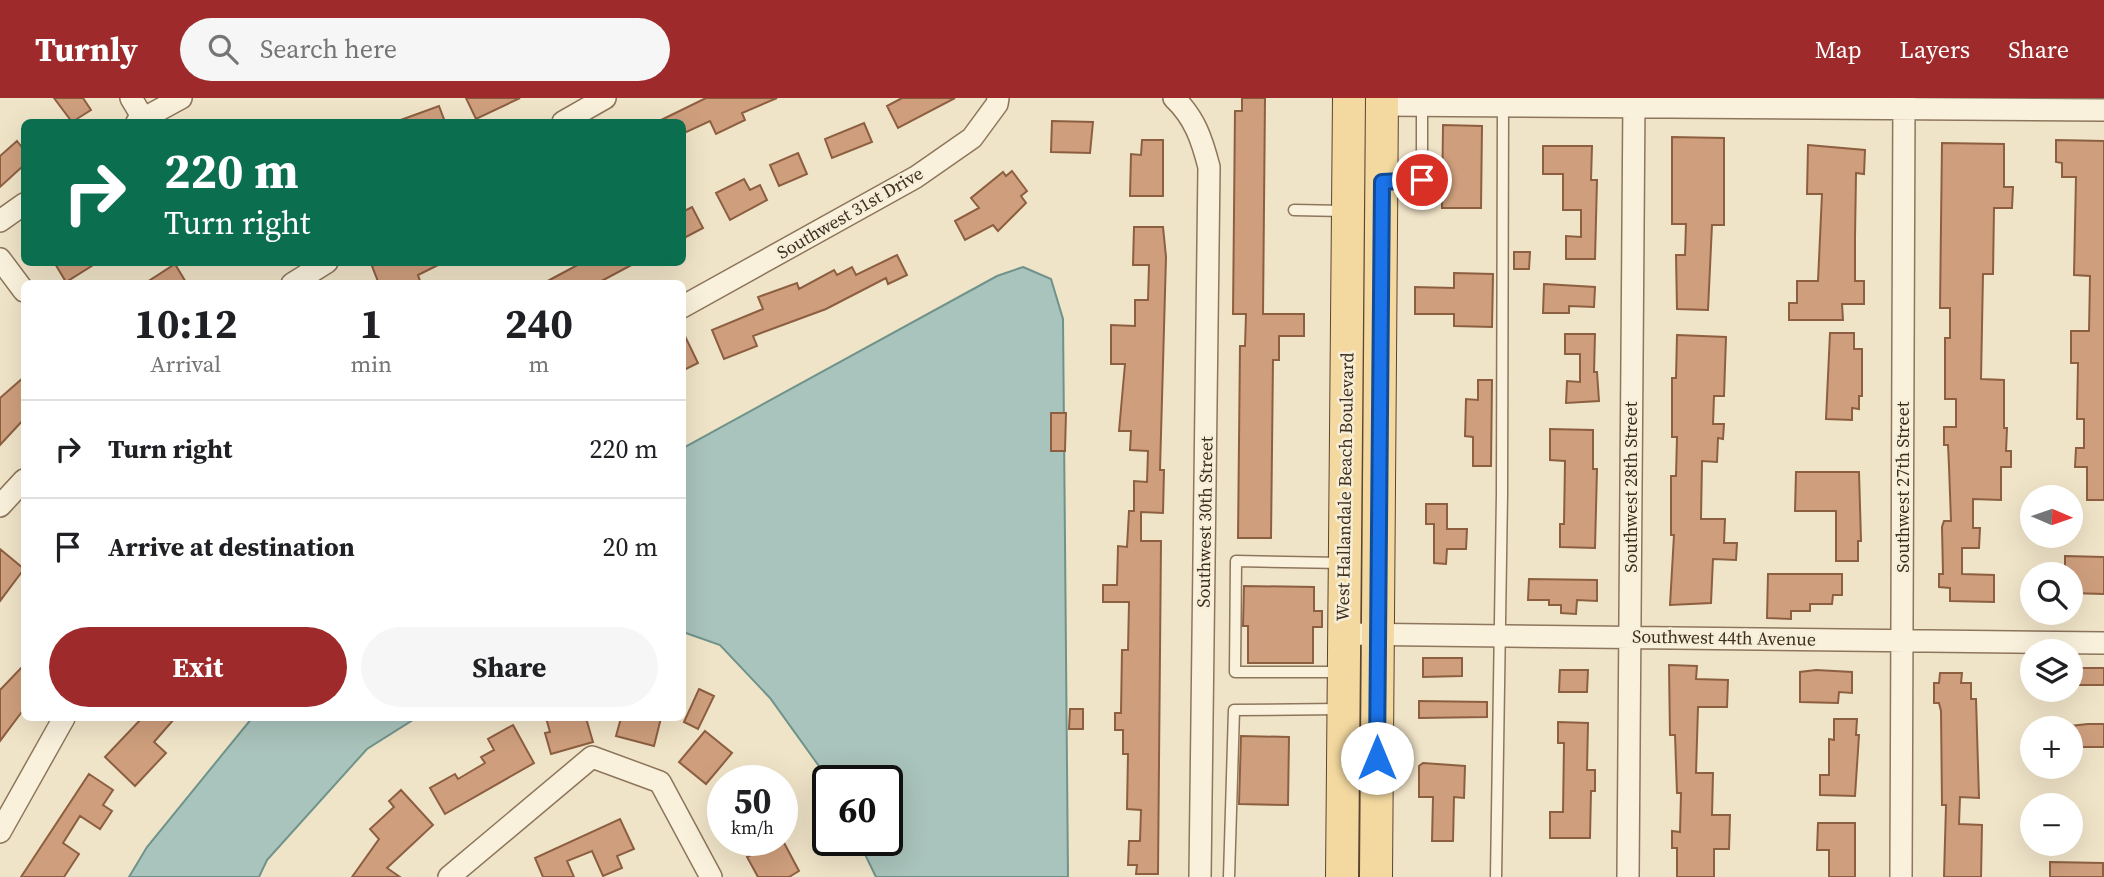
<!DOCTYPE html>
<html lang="en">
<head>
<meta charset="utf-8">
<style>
  body { margin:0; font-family:"Source Serif 4",serif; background:#f6f6f6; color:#202124; height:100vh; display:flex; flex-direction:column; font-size:26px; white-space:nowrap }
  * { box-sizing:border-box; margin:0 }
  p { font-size:23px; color:#757577 }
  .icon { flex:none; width:38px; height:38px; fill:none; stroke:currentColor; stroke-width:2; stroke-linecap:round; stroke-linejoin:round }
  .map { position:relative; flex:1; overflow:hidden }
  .sheet { position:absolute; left:21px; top:182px; width:665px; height:441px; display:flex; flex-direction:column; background:#fff; border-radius:10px; box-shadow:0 7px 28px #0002 }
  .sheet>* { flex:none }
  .top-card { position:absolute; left:21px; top:21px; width:665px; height:147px; border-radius:10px; box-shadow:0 7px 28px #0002; background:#0b6e4f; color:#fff; overflow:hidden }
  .needle { width:46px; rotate:92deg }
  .tools { position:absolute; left:2020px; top:387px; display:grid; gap:14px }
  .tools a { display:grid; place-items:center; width:63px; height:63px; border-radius:50%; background:#fff; box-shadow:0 7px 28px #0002; font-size:35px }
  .speed { position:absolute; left:707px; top:667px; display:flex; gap:14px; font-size:35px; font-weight:700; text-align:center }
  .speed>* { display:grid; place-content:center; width:91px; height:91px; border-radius:50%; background:#fff; box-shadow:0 7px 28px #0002; line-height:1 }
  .speed small { font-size:18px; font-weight:400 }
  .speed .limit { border:4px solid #111; border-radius:10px; background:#fff; color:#111 }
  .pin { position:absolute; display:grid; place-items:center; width:60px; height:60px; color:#fff; margin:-30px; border:4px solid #fff; border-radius:50%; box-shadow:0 2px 7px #0007 }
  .me { position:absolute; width:77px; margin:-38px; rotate:0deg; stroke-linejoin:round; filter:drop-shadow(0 0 5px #0008) }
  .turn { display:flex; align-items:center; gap:24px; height:147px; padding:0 28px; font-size:32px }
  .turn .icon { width:91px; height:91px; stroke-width:2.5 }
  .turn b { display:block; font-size:49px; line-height:60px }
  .eta { display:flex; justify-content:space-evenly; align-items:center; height:119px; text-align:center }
  .eta b { font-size:42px; font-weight:700; line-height:49px }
  .action { display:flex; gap:14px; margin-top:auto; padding:14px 28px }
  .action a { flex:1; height:80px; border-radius:42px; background:#9e2a2b; color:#fff; font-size:28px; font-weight:700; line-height:80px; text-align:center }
  .action a+a { background:#f6f6f6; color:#202124 }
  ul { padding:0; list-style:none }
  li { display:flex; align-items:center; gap:21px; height:98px; padding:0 28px; border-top:2px solid #e0e0e0 }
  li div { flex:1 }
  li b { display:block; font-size:26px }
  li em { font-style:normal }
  header { display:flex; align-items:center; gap:42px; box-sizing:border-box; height:98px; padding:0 35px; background:#9e2a2b; color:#fff }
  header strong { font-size:33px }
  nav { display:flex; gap:38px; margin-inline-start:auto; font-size:24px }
  .search { width:490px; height:63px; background:#f6f6f6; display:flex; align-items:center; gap:18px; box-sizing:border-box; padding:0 24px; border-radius:38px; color:#757577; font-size:26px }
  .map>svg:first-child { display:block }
</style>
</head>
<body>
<header>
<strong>Turnly</strong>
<div class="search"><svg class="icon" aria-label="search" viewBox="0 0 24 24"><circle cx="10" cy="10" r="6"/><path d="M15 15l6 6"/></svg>Search here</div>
<nav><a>Map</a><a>Layers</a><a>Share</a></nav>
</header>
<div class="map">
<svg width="2104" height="779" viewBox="0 0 2104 779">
  <rect width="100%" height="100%" fill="#f0e4c8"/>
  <path fill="#a9c4bc" stroke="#6f938a" stroke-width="2" d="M1023,169l28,12 12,40 5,558h-192l-18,-37h29v-60h-58l-59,-82 -50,-53 -37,-13v-184l314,-172z
    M252,620h164l-49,31 -100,111 -8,17h-130l18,-30z"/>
  <path fill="#cf9f7d" stroke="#8d5f41" stroke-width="2" d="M54,0h29l8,12 -19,12z
    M466,0h54l-44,21z
    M706,0h71l-35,15 3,7 -29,14 -6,-13 -28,13v-12h-25z
    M902,0h53l-57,30 -11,-22z
    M1242,0h23l-2,216h41v22h-25v24h-6l-2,178h-33l2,-192h5l1,-32h-13l2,-203h7z
    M439,8l6,16h-46l-1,-1z
    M1052,23l41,1 -3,31 -39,-1z
    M864,25l8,19 -40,16 -7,-19z
    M1443,27l39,1 -1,82h-39z
    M1672,39l52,1v87h-12l-4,85 -31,-1 -1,-54h9l1,-31h-14z
    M1142,42h21v56h-33l1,-42 10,1z
    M2056,42l48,1v359h-17v-33h-12l1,-19h8v-29h-7l1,-56h-7v-32h18l1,-55 -16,-1 2,-98h-14v-14l-6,-1z
    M17,43l7,9v15l-24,22v-31z
    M1942,45l62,1v43h9l-1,21h-18l-1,66h-10l-2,105 23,1v48h3l-1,23h5v16h-10v33l-28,-1v29h7l-1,20h-17v26l32,1v27l-44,-1v-13l-11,-1v-13h4l-1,-47 2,-6h7l-2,-55 -1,-21h-4v-18h12v-28h-11v-61h5v-30h-10z
    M1808,47l57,5 -1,24 -8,-1 -1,64v44h9v23h-22l1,16h-54v-17h8v-22h21l4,-87h-15z
    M1543,48h49l-1,34h6l-2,79h-29v-23l15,1v-27h-18v-36h-20z
    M798,55l9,21 -28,12 -9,-21z
    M1012,73l15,20 -6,5 5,7 -28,28 -5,-6 -28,15 -10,-19 24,-13 -8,-10 32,-26 3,4z
    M744,81l6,11 10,-5 7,15 -37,20 -14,-27z
    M692,109l11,21 -21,11v-27z
    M1134,129h29l3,30 -6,213h4l-1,43 -22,-1v29h20l-3,333h-22l1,-9h-9l1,-24h11l1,-31 -14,-1 1,-55h-5v-24h-8v-17h6l1,-63h6l1,-48h-26v-17h14l1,-39 9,1 2,-36h5v-30l13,1 1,-31 -18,-1 1,-19h-12l6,-67h-14v-39l24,1v-26h13l1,-35h-16z
    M1514,154h16l-1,17h-15z
    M897,157l10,20 -19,9 -2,-6 -60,31 -73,27 4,10 -33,13 -12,-29 51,-21 -5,-12 39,-14 2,6 35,-19 3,5 15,-8 4,8z
    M54,164h44l-32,20z
    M382,164h62l-26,13 3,9h-42l-7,-18z
    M583,164h54l-41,22h-54z
    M175,166l12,20h-43z
    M1454,175l39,1 -1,53 -38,-1v-12h-39v-27l39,1z
    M1544,186l51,3 -1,20 -25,-1v7h-26z
    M682,232l16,33 -16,8z
    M1830,235h24v16h8v47h-3v13l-7,-1v12l-26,-1z
    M1565,236h30l-1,38h3l2,29 -33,2 1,-22 13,1v-28h-15z
    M1677,237l49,2 -2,59h-10l-1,28h11l-1,15 -5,-1 -1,24 -15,-1 -1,58h24l-1,24h13l-1,17 -23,-1 -2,44 -41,2 4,-70h-3v-59h5l1,-39h-5v-59h4z
    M24,279v42l-24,26v-47z
    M1478,282h14l-1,86h-18v-29l-8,-1 1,-37 12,1z
    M1051,315h15l-1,38h-14z
    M1550,331l43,1v39h4l-2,79 -35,-1v-23h4l1,-63 -15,-1z
    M1796,374h63l2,69h-3v20h-22v-50h-41z
    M1426,406h21v25h20l-1,20h-19l-1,15 -12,-1v-39h-8z
    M0,451l24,20 -24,32z
    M2065,458l39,1v37l-34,-1v-19h-5z
    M1768,476h74v21h-9l-1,9h-22v7h-19v8l-24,-1z
    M1529,481l68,1v21l-20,-1 -1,14 -15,-1v-8h-12v-5h-21z
    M1244,488l70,1v24h8v16h-9v36h-65v-37h-5z
    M1423,560h39v18l-39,1z
    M24,567v44l-24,32v-51z
    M1669,567l28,1 -1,13 32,1 -1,27h-29l-2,66h17l-1,42h18l-1,34h-15v28h-37v-29h-5v-17l8,1 1,-39h-4l-2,-58h-5z
    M2080,570h24v17h-34v-14h10z
    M1560,572h28l-1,22h-28z
    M1816,572l36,2v21l-13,-1 -1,11 -38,-1v-30z
    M1940,575h22l-1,10h10v16h5l3,99 -19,-1 -1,27 23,1 -1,52h-37l2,-72h-4l-1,-94 -2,-8h-5v-20h5z
    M699,591l15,7 -16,33 -14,-7z
    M1419,603l68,1v15l-68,1z
    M1070,611h13v20h-14z
    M142,620h33l-21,24 12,11 -31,33 -30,-29z
    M546,620h40l7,24 -42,12 -6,-21 5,-1z
    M621,620h40l-7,28 -38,-10z
    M1834,621h23l-1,16h3l-4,61 -35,-1v-20h9v-36l5,1z
    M1558,624l30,1 -1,47h8v21h-4l-1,47h-40v-26h13l1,-69h-6z
    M2088,626h16v23h-34v-21z
    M513,627l21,38 -89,51 -15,-26 25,-14 3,5 27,-16 -4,-6 13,-7 -6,-11z
    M705,633l27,22 -26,31 -27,-22z
    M1241,638l48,1 -1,68 -49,-1z
    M1423,665l42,3 -1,32 -10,-1 -1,44h-21l1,-44h-14v-31z
    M89,676l24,16 -10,15 9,6 -12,18 -20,-13 -17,27 16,11 -15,23h-43z
    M401,692l32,35 -46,43 13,9h-48l27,-38 -9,-10 24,-22 -5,-6z
    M620,721l14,30 -17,7 5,12 -19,8 -11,-25 -25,10 7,16h-31l-8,-19z
    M1818,725h37v54h-26v-27h-12z
    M782,741l17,32 -10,6h-31l-11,-20z
    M2050,764l53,1v14h-53z"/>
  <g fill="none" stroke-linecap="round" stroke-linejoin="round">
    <g stroke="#8d765c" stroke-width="13">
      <path id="service" d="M1385,84l37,-2v-75
        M1294,112l50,1
        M1342,465l-106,-2 -1,111h107
        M1229,779l5,-167 107,-1
        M1496,779l6,-383 1,-391"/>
    </g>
    <g stroke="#8d765c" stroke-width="24">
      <path id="minor" d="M131,0l12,20
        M1174,0c21,20 28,42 35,69l-9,710
        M1382,7l722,5
        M137,24l44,-24
        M563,24l42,-24
        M0,123l24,-17
        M0,161l24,32
        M292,186l35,-22
        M682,209l234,-130 56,-39 25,-34 1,-6
        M0,408l24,-26
        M1344,536l760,9
        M0,734l64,-114
        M449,779l143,-120 68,25 51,95
        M1628,779l6,-779
        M1901,779l3,-779"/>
    </g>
    <g stroke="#5b4430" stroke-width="34">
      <path id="primary" d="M1342,779l7,-779
        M1376,779l6,-779"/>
    </g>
    <use href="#service" stroke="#faf1dc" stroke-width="10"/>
    <use href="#minor" stroke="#faf1dc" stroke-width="21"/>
    <use href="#primary" stroke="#f3d9a0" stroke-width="32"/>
  </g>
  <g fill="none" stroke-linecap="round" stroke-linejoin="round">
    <g stroke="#114b97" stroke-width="18">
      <path id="route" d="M1377,660l5,-576 40,-2"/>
    </g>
    <use href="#route" stroke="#1a73e8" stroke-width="12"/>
  </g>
  <g text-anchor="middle" stroke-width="5" stroke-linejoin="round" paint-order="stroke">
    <g font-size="18" fill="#3d2e20" stroke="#f7eed8">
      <text transform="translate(850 115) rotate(-30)" y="6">Southwest 31st Drive</text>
      <text transform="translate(1345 389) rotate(-89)" y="6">West Hallandale Beach Boulevard</text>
      <text transform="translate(1631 389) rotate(-90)" y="6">Southwest 28th Street</text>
      <text transform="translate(1903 389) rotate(-90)" y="6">Southwest 27th Street</text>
      <text transform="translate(1205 424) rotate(-89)" y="6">Southwest 30th Street</text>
      <text transform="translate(1724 540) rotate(1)" y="6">Southwest 44th Avenue</text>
    </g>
  </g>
</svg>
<div class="tools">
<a><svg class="needle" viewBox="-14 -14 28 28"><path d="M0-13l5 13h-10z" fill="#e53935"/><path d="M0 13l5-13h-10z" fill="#757577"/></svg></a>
<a><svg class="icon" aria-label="search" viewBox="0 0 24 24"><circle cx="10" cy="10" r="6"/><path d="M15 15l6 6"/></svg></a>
<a><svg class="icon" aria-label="layers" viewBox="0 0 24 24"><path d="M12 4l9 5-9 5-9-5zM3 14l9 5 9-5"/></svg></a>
<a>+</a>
<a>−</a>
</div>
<div class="speed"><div>50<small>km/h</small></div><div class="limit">60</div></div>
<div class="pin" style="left:1422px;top:82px;background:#d93025"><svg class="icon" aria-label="arrive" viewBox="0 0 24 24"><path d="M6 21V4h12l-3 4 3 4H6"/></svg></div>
<svg class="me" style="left:1377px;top:660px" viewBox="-20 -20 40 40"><circle r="19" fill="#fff"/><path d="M0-13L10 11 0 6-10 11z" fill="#1a73e8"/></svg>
<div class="top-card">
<div class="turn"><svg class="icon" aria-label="right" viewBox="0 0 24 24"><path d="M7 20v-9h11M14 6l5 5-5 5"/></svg><div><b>220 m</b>Turn right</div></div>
</div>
<section class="sheet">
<div class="eta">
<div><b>10:12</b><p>Arrival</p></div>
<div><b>1</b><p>min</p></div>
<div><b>240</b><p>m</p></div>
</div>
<ul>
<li><svg class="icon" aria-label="right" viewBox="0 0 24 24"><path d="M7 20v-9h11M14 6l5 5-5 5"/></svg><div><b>Turn right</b></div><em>220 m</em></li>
<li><svg class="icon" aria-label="arrive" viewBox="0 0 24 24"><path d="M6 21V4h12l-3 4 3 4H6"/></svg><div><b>Arrive at destination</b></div><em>20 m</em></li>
</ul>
<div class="action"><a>Exit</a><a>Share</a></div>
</section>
</div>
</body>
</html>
